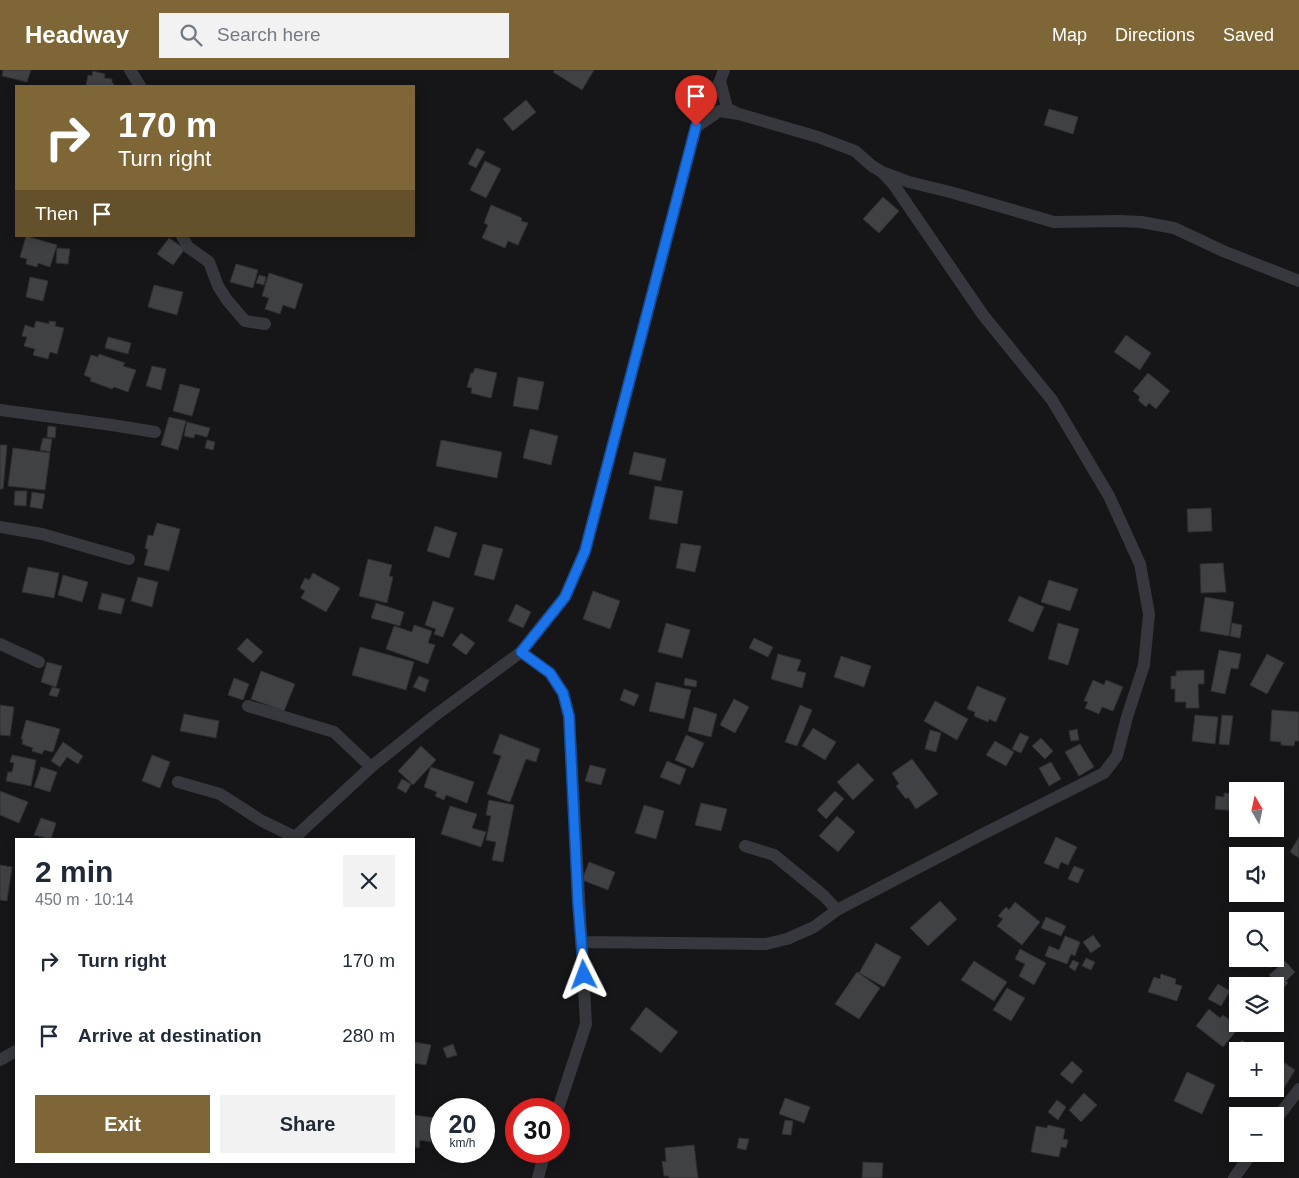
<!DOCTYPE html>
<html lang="en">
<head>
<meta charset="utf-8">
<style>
  body { margin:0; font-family:Arial,sans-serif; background:#f2f2f3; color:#1f2937; height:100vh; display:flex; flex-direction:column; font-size:19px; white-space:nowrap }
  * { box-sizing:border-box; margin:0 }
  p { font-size:16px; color:#747a83 }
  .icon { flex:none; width:28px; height:28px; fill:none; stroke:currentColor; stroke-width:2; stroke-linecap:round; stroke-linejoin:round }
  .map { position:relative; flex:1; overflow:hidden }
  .drawer { position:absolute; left:15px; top:768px; width:400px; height:325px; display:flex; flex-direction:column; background:#fff; border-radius:0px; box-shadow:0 2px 12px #0003 }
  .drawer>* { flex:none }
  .guide { position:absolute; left:15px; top:15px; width:400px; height:152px; border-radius:0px; box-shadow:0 2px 12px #0003; background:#7e6636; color:#fff; overflow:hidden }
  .needle { width:32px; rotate:351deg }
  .controls { position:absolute; left:1229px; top:712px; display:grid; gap:10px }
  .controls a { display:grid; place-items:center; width:55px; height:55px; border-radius:0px; background:#fff; box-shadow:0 2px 12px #0003; font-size:25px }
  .speed { position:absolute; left:430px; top:1028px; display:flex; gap:10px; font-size:25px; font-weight:700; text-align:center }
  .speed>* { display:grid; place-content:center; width:65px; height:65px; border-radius:50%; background:#fff; box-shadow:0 2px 12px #0003; line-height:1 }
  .speed small { font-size:12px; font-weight:400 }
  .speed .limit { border:8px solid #d22; background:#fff; color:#111 }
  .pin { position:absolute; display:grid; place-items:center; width:42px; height:42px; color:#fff; margin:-51px -21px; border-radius:50% 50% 50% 0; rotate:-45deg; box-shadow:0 0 5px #0007 }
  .pin .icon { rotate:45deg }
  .me { position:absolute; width:55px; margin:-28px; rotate:357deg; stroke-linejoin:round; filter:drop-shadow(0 0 4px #0008) }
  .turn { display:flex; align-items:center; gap:18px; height:105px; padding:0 20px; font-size:22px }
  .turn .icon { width:65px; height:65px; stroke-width:2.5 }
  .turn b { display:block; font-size:35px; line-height:42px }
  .then { display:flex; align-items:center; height:48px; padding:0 20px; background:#0003; gap:10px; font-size:19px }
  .round { display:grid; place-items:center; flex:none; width:52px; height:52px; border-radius:0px; background:#f2f2f3 }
  .summary { display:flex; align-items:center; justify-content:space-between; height:85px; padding:0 20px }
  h1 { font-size:30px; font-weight:600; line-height:38px }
  .action { display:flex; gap:10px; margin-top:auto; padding:10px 20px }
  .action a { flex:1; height:58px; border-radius:0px; background:#7e6636; color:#fff; font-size:20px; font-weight:600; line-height:58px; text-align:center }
  .action a+a { background:#f2f2f3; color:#1f2937 }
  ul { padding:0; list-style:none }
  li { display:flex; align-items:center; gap:15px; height:75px; padding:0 20px }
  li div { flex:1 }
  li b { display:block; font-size:19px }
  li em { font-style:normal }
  header { display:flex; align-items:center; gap:30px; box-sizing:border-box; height:70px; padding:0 25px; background:#7e6636; color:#fff }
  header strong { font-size:24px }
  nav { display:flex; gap:28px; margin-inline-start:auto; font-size:18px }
  .search { width:350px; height:45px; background:#f2f2f3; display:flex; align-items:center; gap:12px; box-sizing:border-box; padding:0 18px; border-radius:0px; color:#747a83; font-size:19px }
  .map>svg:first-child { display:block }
</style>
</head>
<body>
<header>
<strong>Headway</strong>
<div class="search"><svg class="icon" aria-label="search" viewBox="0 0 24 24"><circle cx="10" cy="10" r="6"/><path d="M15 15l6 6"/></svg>Search here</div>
<nav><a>Map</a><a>Directions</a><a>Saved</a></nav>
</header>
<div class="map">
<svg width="1299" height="1108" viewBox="0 0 1299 1108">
  <rect width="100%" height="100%" fill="#161618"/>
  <path fill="#404145" stroke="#303034" d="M3,0h28l-4,12 -25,-6z
    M555,0h39l-12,20 -29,-18z
    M93,1l12,3 -1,4 8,1v4l2,1 -1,2h-27l2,-11 4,1z
    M526,30l10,12 -23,19 -10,-12z
    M1049,39l29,8 -5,17 -29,-9z
    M477,78l8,4 -9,16 -8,-4z
    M485,91l16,8 -15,29 -16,-8z
    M883,127l16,14 -20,22 -16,-14z
    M491,135l31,13 -1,3 7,2 -10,22 -10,-4 -3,7 -23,-10 6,-13 -4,-2z
    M26,166l31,9 -7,22 -12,-4 -1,4 -11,-3 1,-5 -7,-2z
    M169,168l16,11 -12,16 -16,-11z
    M57,178l13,1 -2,15 -12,-1z
    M236,194l22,6 -5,18 -23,-6z
    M269,203l34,11 -8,25 -12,-4 -3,9 -15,-5 4,-11 -7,-2z
    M259,205l7,2 -2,8 -8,-2z
    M30,207l18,4 -5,20 -17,-4z
    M154,215l29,7 -6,23 -29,-8z
    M36,251l13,3v-3l7,1 -1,4 9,2 -7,26 -7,-2 -2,7 -15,-4 2,-6 -11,-3 3,-9 -5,-1 3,-11 9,3z
    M1126,265l25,18 -11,17 -26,-18z
    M108,267l23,6 -3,11 -23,-6z
    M99,284l26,9 -2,3 13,4 -8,22 -14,-5 -2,2 -22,-8 1,-3 -7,-3 7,-20 7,2z
    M152,296l14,3 -5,21 -15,-4z
    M475,298l22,5 -6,25 -20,-5 1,-5 -5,-1 4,-14h2z
    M1148,303l22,18 -14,18 -7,-6 -3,4 -8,-7 2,-3 -7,-6z
    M518,307l26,5 -6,28 -25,-4z
    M180,314l20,5 -8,27 -19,-5z
    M169,347l17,4 -8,29 -17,-5z
    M187,352l23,6 -3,9 -12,-3 -1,4 -10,-2z
    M48,356l8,1 -1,11 -8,-1z
    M530,359l28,7 -7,29 -28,-7z
    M43,368l9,1 -2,13 -10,-2z
    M207,370l8,2 -2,8 -8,-2z
    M441,370l61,12 -5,26 -61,-12z
    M0,375h7l-4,44h-3z
    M13,378l37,5 -5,37 -37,-4z
    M634,382l32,7 -5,22 -32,-7z
    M655,416l28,5 -6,33 -28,-5z
    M15,421h12l-1,15 -12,-1z
    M32,422l13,2 -3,15 -12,-2z
    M1211,438l1,23 -24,1 -1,-23z
    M157,453l23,6 -11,42 -25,-6 4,-15 -3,-2 3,-13 5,1z
    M435,456l22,7 -8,25 -22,-7z
    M681,473l20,3 -6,26 -19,-4z
    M483,474l20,5 -9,31 -20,-5z
    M368,489l24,6 -3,11 4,1 -6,26 -28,-7z
    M1223,493l3,29 -25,1 -1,-29z
    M28,497l31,6 -5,25 -32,-6z
    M313,503l27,15 -14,24 -25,-14 4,-7 -5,-3 5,-10 4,2z
    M63,505l25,7 -6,20 -24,-7z
    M138,507l20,5 -6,25 -21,-6z
    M1049,510l29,9 -8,22 -29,-9z
    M593,521l27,10 -10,28 -27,-10z
    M102,523l23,6 -4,15 -23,-5z
    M1019,526l25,11 -11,25 -25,-11z
    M1205,527l29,5 -5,34 -29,-5z
    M433,531l21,7 -11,29 -9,-3 2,-5 -11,-4z
    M376,533l28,9 -4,14 -29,-8z
    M516,534l15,8 -8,16 -15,-7z
    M666,553l24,7 -8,28 -24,-6z
    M1058,553l21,6 -11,36 -20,-6z
    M1232,553l10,2 -2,13 -10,-2z
    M414,555l18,6 -4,12 7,2 -7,19 -42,-15 8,-23 18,6z
    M461,563l14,10 -9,12 -14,-10z
    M247,568l16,14 -10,11 -16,-14z
    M754,568l19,9 -5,10 -19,-9z
    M360,577l54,15 -8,28 -54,-15z
    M1219,580l22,4 -3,15 -7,-1 -6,26 -14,-3z
    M778,584l23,6 -4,11 9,2 -4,15 -31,-9z
    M1267,584l17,9 -17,31 -17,-9z
    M841,586l30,10 -7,21 -30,-10z
    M47,592l15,4 -6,21 -15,-5z
    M1204,600v14h-6l1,24h-13v-6h-11v-13h-4v-13h5v-5z
    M261,601l34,13 -11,27 -33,-12z
    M419,606l10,4 -4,12 -12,-5z
    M234,608l15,6 -6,16 -15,-5z
    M685,608l12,3 -1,6 -12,-2z
    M1093,610l11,5 2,-5 17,7 -10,24 -11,-4 -3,7 -14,-6 3,-6 -4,-1z
    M656,612l35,8 -7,29 -35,-8z
    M977,616l29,12 -10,24 -7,-3 -1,3 -14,-6 1,-4 -8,-3z
    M52,617l8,2 -3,8 -8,-2z
    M624,619l15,6 -5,11 -14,-6z
    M734,629l15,8 -14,26 -15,-8z
    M935,631l33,18 -11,21 -33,-19z
    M0,635l14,2 -4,29 -10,-1z
    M800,635l12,5 -15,36 -12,-4z
    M694,637l23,7 -6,23 -23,-6z
    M1272,640l27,2v29h-4l-1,5 -13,-1v-3l-11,-1z
    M184,644l35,7 -3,17 -36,-7z
    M1195,645l23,2 -3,27 -23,-3z
    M1222,645l11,1 -4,29 -10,-1z
    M26,650l34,9 -7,23 -9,-2 -2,4 -10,-3 1,-3 -11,-4 1,-5h-2z
    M813,658l23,14 -11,18 -23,-14z
    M1077,659l2,11 -8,1 -2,-10z
    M930,660l11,3 -5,19 -11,-3z
    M1020,663l9,4 -8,16 -9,-4z
    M500,664l40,15 -4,13 -10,-3 -16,43 -23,-8 14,-38 -8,-3z
    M686,665l18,8 -11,25 -18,-8z
    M1041,668l12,13 -8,8 -13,-13z
    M995,671l19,11 -8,14 -20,-11z
    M63,672l20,14 -5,8 -11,-7 -7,10 -9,-6z
    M1080,674l14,23 -15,9 -14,-24z
    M421,676l15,14 -23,25 -15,-14z
    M12,685l24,5 -5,26 -25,-5 2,-9h4l2,-9 -4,-1z
    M152,685l18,7 -10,26 -18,-7z
    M912,689l26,35 -22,15 -8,-12 -2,2 -10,-13 3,-2 -7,-11z
    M667,691l19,8 -6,16 -20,-8z
    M1051,692l10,17 -12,7 -10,-18z
    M858,693l16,17 -21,20 -16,-18z
    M590,695l16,4 -5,16 -16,-4z
    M41,697l16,5 -7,20 -16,-5z
    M431,697l43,15 -7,21 -21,-8 -2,5 -9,-4 2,-4 -13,-5z
    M402,709l9,5 -5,9 -9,-5z
    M0,721l28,11 -9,21 -19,-8z
    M835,721l9,8 -18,20 -9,-9z
    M1224,723l14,1v17l-23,-2 1,-13 8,1z
    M489,730l25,5 -11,57 -11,-2 4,-18 -10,-2 5,-24 -5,-1z
    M701,733l26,6 -6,22 -26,-6z
    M644,735l20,6 -8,28 -21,-6z
    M450,736l27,8 -5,14 14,4 -5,15 -40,-13z
    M837,746l18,16 -17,20 -19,-16z
    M41,748l15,5 -5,16 -17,-4z
    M1056,767l21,10 -9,18 -7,-3 -3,7 -14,-6z
    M1299,767v21l-9,-6z
    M589,792l26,10 -7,18 -26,-10z
    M0,795l12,2 -5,34 -7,-1z
    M1074,796l10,4 -6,13 -10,-4z
    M940,831l17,18 -29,27 -18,-18z
    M1015,832l25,20 -18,23 -25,-19 6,-7 -5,-3 8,-9 3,3z
    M1046,847l20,9 -5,10 -20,-8z
    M1093,865l8,11 -10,7 -8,-11z
    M1065,866l15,6 -5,14 -4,-2 -4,10 -22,-8 4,-10 10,4z
    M876,873l25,14 -17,30 -25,-14z
    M1020,879l26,14 -12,22 -15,-9 6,-12 -10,-5z
    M1086,888l9,4 -4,8 -9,-4z
    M1271,889l5,4 -6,5 -4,-5z
    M1073,890l6,3 -4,8 -6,-4z
    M974,891l33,21 -13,19 -33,-21z
    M1285,891l10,11 -9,9 2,2 -6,6 -13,-14z
    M857,902l23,16 -21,31 -24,-15z
    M1161,904l15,5 -1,5 7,2 -5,15 -29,-9 6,-15 6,2z
    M1218,914l12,7 -9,15 -13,-7z
    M1007,918l18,10 -14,23 -18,-11z
    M646,937l32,25 -17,21 -31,-24z
    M1209,939l11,9 3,-3 8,6 -2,2 8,7 -14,17 -27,-21z
    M1242,970l8,6 2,-3 9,6 -2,2h-21v12l-8,-6z
    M414,972l17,3 -5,20 -12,-2z
    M453,974l4,11 -10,3 -4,-10z
    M1277,988l18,12 -14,23 -7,-4 1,-27z
    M1072,991l11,10 -11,13 -12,-10z
    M1187,1002l28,13 -13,29 -28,-13z
    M1084,1023l13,12 -16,17 -12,-12z
    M785,1028l25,9 -6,16 -25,-9z
    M1057,1030l9,7 -8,13 -10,-8z
    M414,1045l21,3 -4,24 -11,-2 -1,8 -5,-1z
    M785,1050l8,1 -2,14 -9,-1z
    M1048,1055l17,4 -2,10 5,1 -2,8 -5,-1 -2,10 -28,-5 5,-26 11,2z
    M739,1068l10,1 -3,11 -9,-2z
    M694,1075l4,33h-29v-2h-5l-2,-15 4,1 -1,-14z
    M863,1092l20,1 -1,15h-20z"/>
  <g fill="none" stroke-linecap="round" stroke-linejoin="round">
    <path stroke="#37383d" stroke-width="12" d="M130,0l10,16
      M720,11l7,27 11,6
      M696,57l23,-16 20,3 79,23 37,14 17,15 10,6 12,13 89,130 69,85 57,96 31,68 9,50 -5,51 -17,52 -10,39 -13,17 -125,63 -142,74
      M885,103l24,9 41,10 104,30 65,-1 22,1 33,6 49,23 76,30
      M182,166l6,11 21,15 9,24 9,14 18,21 20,3
      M0,340l112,15 43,7
      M0,457l42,7 87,25
      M0,574l39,18
      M521,582l29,21 13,20 6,23 17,308 -28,85
      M248,636l86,26 37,35
      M178,712l42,12 42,27 33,16
      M293,769l78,-72 62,-50 88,-65 44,-55 20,-46 111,-424 24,-46 4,-11
      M582,872l184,2 21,-5 27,-12 23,-17 -13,-14 -50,-41 -29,-9
      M0,990l16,-9
      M1275,1051l24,-32
      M538,1108l7,-27
      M1234,1108l17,-24"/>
  </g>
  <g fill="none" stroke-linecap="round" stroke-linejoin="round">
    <g stroke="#114b97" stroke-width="12">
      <path id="route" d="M584,905l-6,-72 -9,-187 -6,-23 -13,-20 -29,-21 44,-55 20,-46 111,-425"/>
    </g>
    <use href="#route" stroke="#1a73e8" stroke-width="9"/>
  </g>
</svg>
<div class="controls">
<a><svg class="needle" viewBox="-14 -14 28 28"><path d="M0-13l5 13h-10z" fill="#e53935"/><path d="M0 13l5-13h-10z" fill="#747a83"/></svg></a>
<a><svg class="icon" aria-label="sound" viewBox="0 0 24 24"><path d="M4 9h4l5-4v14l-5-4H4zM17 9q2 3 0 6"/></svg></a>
<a><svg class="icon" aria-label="search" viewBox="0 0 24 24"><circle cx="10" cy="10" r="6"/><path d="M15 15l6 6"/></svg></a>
<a><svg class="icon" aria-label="layers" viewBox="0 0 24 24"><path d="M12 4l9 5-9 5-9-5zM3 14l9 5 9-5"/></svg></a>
<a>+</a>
<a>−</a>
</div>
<div class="speed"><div>20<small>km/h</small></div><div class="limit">30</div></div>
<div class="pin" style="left:696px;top:56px;background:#d93025"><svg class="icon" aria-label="arrive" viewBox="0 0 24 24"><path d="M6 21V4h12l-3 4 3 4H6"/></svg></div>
<svg class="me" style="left:584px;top:905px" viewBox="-20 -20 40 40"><path d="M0-17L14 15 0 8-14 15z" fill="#1a73e8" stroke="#fff" stroke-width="4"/></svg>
<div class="guide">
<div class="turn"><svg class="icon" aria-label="right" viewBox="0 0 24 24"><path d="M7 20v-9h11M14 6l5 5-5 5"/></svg><div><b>170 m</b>Turn right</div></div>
<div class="then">Then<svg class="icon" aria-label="arrive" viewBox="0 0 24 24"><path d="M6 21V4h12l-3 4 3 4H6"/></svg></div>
</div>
<section class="drawer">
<div class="summary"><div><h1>2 min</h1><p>450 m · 10:14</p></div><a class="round"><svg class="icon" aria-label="close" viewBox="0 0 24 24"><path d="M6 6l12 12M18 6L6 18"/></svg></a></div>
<ul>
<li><svg class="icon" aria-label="right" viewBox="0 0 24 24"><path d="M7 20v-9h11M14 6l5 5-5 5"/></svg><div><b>Turn right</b></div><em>170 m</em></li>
<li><svg class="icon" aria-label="arrive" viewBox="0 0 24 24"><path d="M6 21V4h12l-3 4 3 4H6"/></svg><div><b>Arrive at destination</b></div><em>280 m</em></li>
</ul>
<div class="action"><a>Exit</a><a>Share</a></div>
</section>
</div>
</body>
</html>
